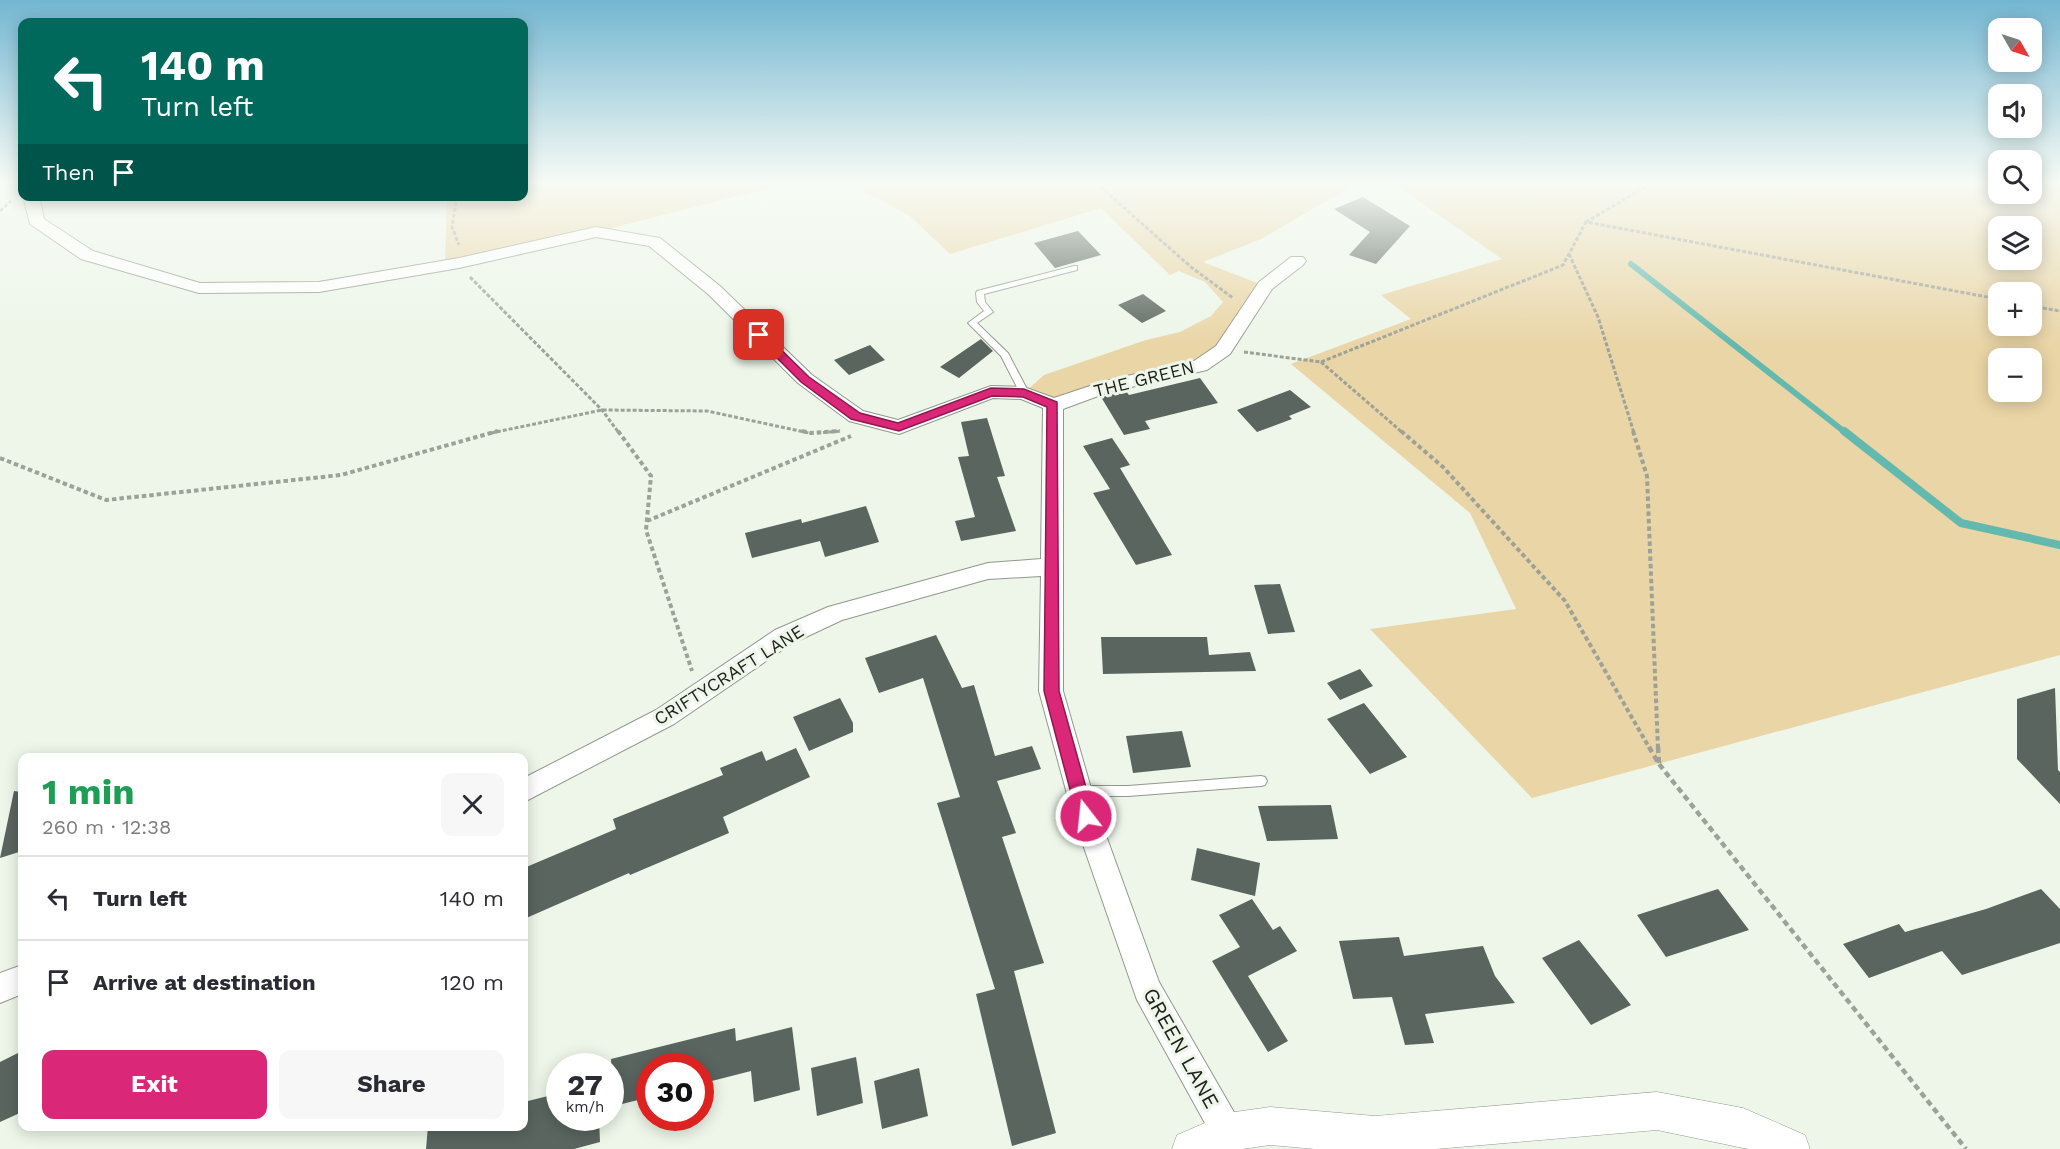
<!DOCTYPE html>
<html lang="en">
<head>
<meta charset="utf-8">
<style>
  body { margin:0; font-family:"Work Sans",sans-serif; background:#f7f7f7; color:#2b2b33; height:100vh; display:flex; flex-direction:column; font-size:22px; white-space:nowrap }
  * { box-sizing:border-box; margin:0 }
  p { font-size:20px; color:#7c7c81 }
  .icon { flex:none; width:33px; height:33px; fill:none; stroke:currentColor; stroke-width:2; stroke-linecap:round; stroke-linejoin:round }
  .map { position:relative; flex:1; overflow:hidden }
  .details { position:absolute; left:18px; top:753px; width:510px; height:378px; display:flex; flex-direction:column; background:#fff; border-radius:12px; box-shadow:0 3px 15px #0003 }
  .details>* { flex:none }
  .guide { position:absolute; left:18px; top:18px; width:510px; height:183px; border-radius:12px; box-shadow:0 3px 15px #0003; background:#00695c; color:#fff; overflow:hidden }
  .needle { width:39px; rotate:129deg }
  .tools { position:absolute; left:1988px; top:18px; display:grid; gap:12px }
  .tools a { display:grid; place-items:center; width:54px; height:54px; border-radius:12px; background:#fff; box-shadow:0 3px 15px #0003; font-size:30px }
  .speed { position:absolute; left:546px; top:1053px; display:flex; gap:12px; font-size:30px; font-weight:700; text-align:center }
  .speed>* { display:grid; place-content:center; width:78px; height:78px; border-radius:50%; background:#fff; box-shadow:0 3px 15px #0003; line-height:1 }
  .speed small { font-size:15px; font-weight:400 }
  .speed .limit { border:9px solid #d22; background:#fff; color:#111 }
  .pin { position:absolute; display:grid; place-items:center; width:51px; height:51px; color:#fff; margin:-26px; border-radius:12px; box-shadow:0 3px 9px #0006 }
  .me { position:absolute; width:66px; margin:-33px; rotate:344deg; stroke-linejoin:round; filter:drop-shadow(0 0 4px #0008) }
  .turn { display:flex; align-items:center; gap:21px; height:126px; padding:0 24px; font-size:27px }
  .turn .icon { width:78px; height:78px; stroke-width:2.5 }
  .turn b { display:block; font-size:42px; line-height:51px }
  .then { display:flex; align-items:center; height:57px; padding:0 24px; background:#0003; gap:12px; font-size:22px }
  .round { display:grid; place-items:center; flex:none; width:63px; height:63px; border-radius:12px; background:#f7f7f7 }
  .summary { display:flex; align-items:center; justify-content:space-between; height:102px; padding:0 24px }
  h1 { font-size:36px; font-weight:700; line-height:45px; color:#1e9e55 }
  .button { display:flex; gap:12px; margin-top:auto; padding:12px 24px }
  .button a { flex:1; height:69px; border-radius:12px; background:#db2777; color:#fff; font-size:24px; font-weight:700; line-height:69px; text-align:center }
  .button a+a { background:#f7f7f7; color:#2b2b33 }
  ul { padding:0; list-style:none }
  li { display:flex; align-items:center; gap:18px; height:84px; padding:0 24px; border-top:2px solid #e1e1e2 }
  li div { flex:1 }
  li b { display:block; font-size:22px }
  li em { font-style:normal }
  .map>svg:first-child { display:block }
</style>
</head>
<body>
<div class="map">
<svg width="2060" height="1149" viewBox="0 0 2060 1149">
  <rect width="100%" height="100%" fill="#edf6e9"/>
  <path fill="#ead5a6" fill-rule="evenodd" d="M524,183h264l-192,49 -151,33 2,-68 77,-1z
    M850,183h503l1,2 -93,54 -58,23 62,24 -65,80 -147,39 -29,-12 20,-18 102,-35 34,-8 31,-16 12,-14 -18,-20 -26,-11 -9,4 -69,-67 -151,46 -40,-38z
    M1398,183h600v11h33v-11h29v472l-528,143 -162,-169 146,-20 -46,-96 -179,-149 120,-45 -30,-24 121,-36 -108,-75zM2031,226v34h-33v-34zM1998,292h33v34h-33zM1998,358h33v34h-33z"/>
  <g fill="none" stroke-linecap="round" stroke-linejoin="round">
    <path stroke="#63b9ae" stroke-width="6" d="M1631,264l215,169"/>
    <path stroke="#63b9ae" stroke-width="8" d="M1844,431l117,92 99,22"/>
  </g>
  <path fill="#59655e" d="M1363,197l47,29 -34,38 -27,-9 21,-23 -36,-23z
    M1078,231l23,24 -46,13 -21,-25z
    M1143,294l23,17 -24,12 -24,-18z
    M981,339l12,12 -34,27 -19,-11z
    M870,345l15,15 -36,15 -15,-15z
    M1200,378l18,25 -73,18 5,8 -26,6 -23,-38 25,-6 3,4z
    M1290,390l21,17 -22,9 3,3 -35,13 -20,-22z
    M987,418l18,58 -8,1 19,54 -55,10 -6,-20 20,-4 -17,-60 11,-1 -8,-34z
    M1112,438l18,27 -10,3 52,87 -36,10 -43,-72 17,-4 -27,-43z
    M866,506l13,36 -54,15 -5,-16 -68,17 -7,-25 56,-14 1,4z
    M1280,584l15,48 -27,2 -14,-49z
    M936,635l26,53 12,-3 21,71 37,-10 9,23 -44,12 19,52 -14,4 42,126 -30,8 42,162 -44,13 -36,-152 19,-5 -58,-186 23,-6 -37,-119 -44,15 -14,-35z
    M1101,637h106l2,18 41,-3 6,19 -153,3z
    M1360,669l13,17 -33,14 -13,-17z
    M2055,688l3,82 2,2v32l-43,-45v-60z
    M840,698l13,25v9l-44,19 -16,-34z
    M1364,703l43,54 -37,17 -43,-55z
    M1182,731l9,36 -58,6 -7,-37z
    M796,748l14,29 -87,40 6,16 -99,42 -1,-2 -105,46v-51l92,-39 -3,-10 110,-44 -3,-7 42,-17 4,10z
    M14,791l8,1v59l-22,7z
    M1331,805l7,34 -71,2 -9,-35z
    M1197,848l63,15 -5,33 -64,-16z
    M1718,889l31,41 -83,27 -29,-42z
    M2041,889l19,20v34l-98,32 -20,-24 -73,27 -26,-34 56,-20 6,8 81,-23z
    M1252,899l21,31 7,-4 17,25 -49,25 40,65 -20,11 -56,-91 28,-14 -21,-32z
    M1399,937l5,19 79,-10 12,30 20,27 -90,11 9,29 -29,2 -13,-48 -39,2 -14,-58z
    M1579,940l52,65 -40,20 -49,-67z
    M792,1027l8,63 -46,12 -3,-31 -51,13v-18h-50v31l-36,9 -3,-47 124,-31 1,13z
    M22,1051v61l-22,10v-60z
    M856,1057l7,46 -46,13 -6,-48z
    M919,1068l9,48 -46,13 -8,-48z
    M560,1093v25h39l1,24 -26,7h-148l2,-23h96v-24z"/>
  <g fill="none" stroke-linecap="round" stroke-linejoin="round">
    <g stroke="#91998d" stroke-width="2">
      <path id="service" d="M1074,266h3v4l-93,24 1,8 8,10 -16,11 31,30 21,40 -5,3 -3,-1 -20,-39 -33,-33 16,-12 -7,-9 -1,-9 1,-2z
        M1261,776l4,1 2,4 -2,4 -4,1 -133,10h-49l-4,-1 -2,-4 2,-4 4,-1h49z"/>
    </g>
    <g stroke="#91998d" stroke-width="2">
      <path id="minor" d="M23,196h16l5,23 49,32 107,32 119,-1 140,-24 137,-31 58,10 6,1 60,48 92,89 51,36 35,9 93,-34 33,1 30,11 51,-17 89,-20 22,-15 43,-64 32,-25h12l3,4 -3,4 -31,24 -42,65 -23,16 -98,22 -46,17v282l36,125 60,166 80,139 5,11 -4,17h-32l3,-15 -74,-134 -64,-184 -34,-125 2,-115 -53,3 -146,41 -51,24 -117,80 -150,78v-24l132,-68 119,-80 53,-23 160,-44 53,-4 2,-151 -22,-9 -28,-1 -94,36 -50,-13 -51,-38 -90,-89 -59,-48 -53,-9 -137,31 -140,24 -120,1 -118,-34 -51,-35z
        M22,965v29l-22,9v-30z"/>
    </g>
    <g stroke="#91998d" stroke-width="1">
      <path id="tertiary" d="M1657,1092l86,16 62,27 5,14h-62l-91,-19 -221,19h-121l-45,-4 -27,4h-71l5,-14 51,-22 42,-6 105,9z"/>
    </g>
    <path stroke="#9ca298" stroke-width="3" stroke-dasharray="4 2" stroke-linecap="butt" d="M1096,183l95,84 42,31
      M457,196l-5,31 7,18
      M0,211l11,-10
      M1586,222l66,-39
      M1569,254l29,63 36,116
      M470,277l132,133 17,23
      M2031,306l29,5
      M1244,352l77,10 242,-97 23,-43 412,77
      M1321,362l82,71
      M491,433l111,-23 105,1 102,22
      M817,433l24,-2"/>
    <path stroke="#9ca298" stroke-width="4" stroke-dasharray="4.5 3" stroke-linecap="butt" d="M618,431l33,45 -5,54 46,141
      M802,431l9,2 29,-2
      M1401,431l42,36 122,134 85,148
      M1633,431l14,45 11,273
      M0,458l106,42 235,-25 157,-44
      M647,521l204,-85"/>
    <path stroke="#9ca298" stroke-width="4.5" stroke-dasharray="6 4" stroke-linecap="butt" d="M1649,747l10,17 307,385
      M1658,747l1,16"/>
    <use href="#service" fill="#fff" fill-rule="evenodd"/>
    <use href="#minor" fill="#fff" fill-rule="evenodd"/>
    <use href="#tertiary" fill="#fff" fill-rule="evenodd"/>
  </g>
  <linearGradient id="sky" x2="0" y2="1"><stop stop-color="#73b6d1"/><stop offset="0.53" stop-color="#f7fbf5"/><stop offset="1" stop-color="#f7fbf5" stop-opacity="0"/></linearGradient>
  <rect width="2060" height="344" fill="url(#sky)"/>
  <path fill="#db2777" stroke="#8e194d" stroke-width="1.5" d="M759,331l4,1 46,45 51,36 38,10 93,-35 33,1 33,13 2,289 35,125 -3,5 -5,2 -6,-2 -3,-5 -33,-125 3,-284 -24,-10 -31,-1 -93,35 -48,-12 -50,-37 -45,-45v-5z"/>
  <g text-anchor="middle" stroke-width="6" stroke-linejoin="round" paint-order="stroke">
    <g font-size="18" fill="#1d201b" stroke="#edf6e9">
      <text transform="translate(1144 379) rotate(-14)" y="6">THE GREEN</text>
      <text transform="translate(729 675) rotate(-32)" y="6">CRIFTYCRAFT LANE</text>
    </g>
    <g font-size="21" fill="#1d201b" stroke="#edf6e9">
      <text transform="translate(1181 1048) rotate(61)" y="7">GREEN LANE</text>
    </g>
  </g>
</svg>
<div class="tools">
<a><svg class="needle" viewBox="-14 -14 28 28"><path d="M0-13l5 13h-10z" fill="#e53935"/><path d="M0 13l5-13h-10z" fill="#7c7c81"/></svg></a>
<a><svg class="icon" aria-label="sound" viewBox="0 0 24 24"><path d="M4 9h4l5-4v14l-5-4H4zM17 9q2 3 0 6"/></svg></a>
<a><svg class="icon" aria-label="search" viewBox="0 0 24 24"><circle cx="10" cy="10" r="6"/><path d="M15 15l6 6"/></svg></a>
<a><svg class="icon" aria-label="layers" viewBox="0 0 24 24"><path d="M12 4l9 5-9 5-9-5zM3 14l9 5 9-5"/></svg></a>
<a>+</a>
<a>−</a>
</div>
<div class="speed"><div>27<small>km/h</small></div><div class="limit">30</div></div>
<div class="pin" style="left:759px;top:335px;background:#d93025"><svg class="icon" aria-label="arrive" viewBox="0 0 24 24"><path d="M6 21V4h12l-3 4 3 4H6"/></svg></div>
<svg class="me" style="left:1086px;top:816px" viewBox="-20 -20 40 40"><circle r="17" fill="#db2777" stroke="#fff" stroke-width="3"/><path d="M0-11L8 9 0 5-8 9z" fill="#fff"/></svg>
<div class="guide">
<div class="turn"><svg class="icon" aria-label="left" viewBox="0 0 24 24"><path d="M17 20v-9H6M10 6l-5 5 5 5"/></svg><div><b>140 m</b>Turn left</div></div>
<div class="then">Then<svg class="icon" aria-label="arrive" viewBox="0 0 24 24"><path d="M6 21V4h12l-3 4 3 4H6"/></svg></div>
</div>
<section class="details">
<div class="summary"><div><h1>1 min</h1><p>260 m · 12:38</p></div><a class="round"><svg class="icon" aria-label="close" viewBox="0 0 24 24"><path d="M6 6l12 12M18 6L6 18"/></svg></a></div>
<ul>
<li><svg class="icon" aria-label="left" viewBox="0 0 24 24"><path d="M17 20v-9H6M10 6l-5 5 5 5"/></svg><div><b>Turn left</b></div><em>140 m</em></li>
<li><svg class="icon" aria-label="arrive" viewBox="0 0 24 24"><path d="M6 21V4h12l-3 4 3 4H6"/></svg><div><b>Arrive at destination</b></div><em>120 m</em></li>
</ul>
<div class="button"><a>Exit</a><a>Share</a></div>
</section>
</div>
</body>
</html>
